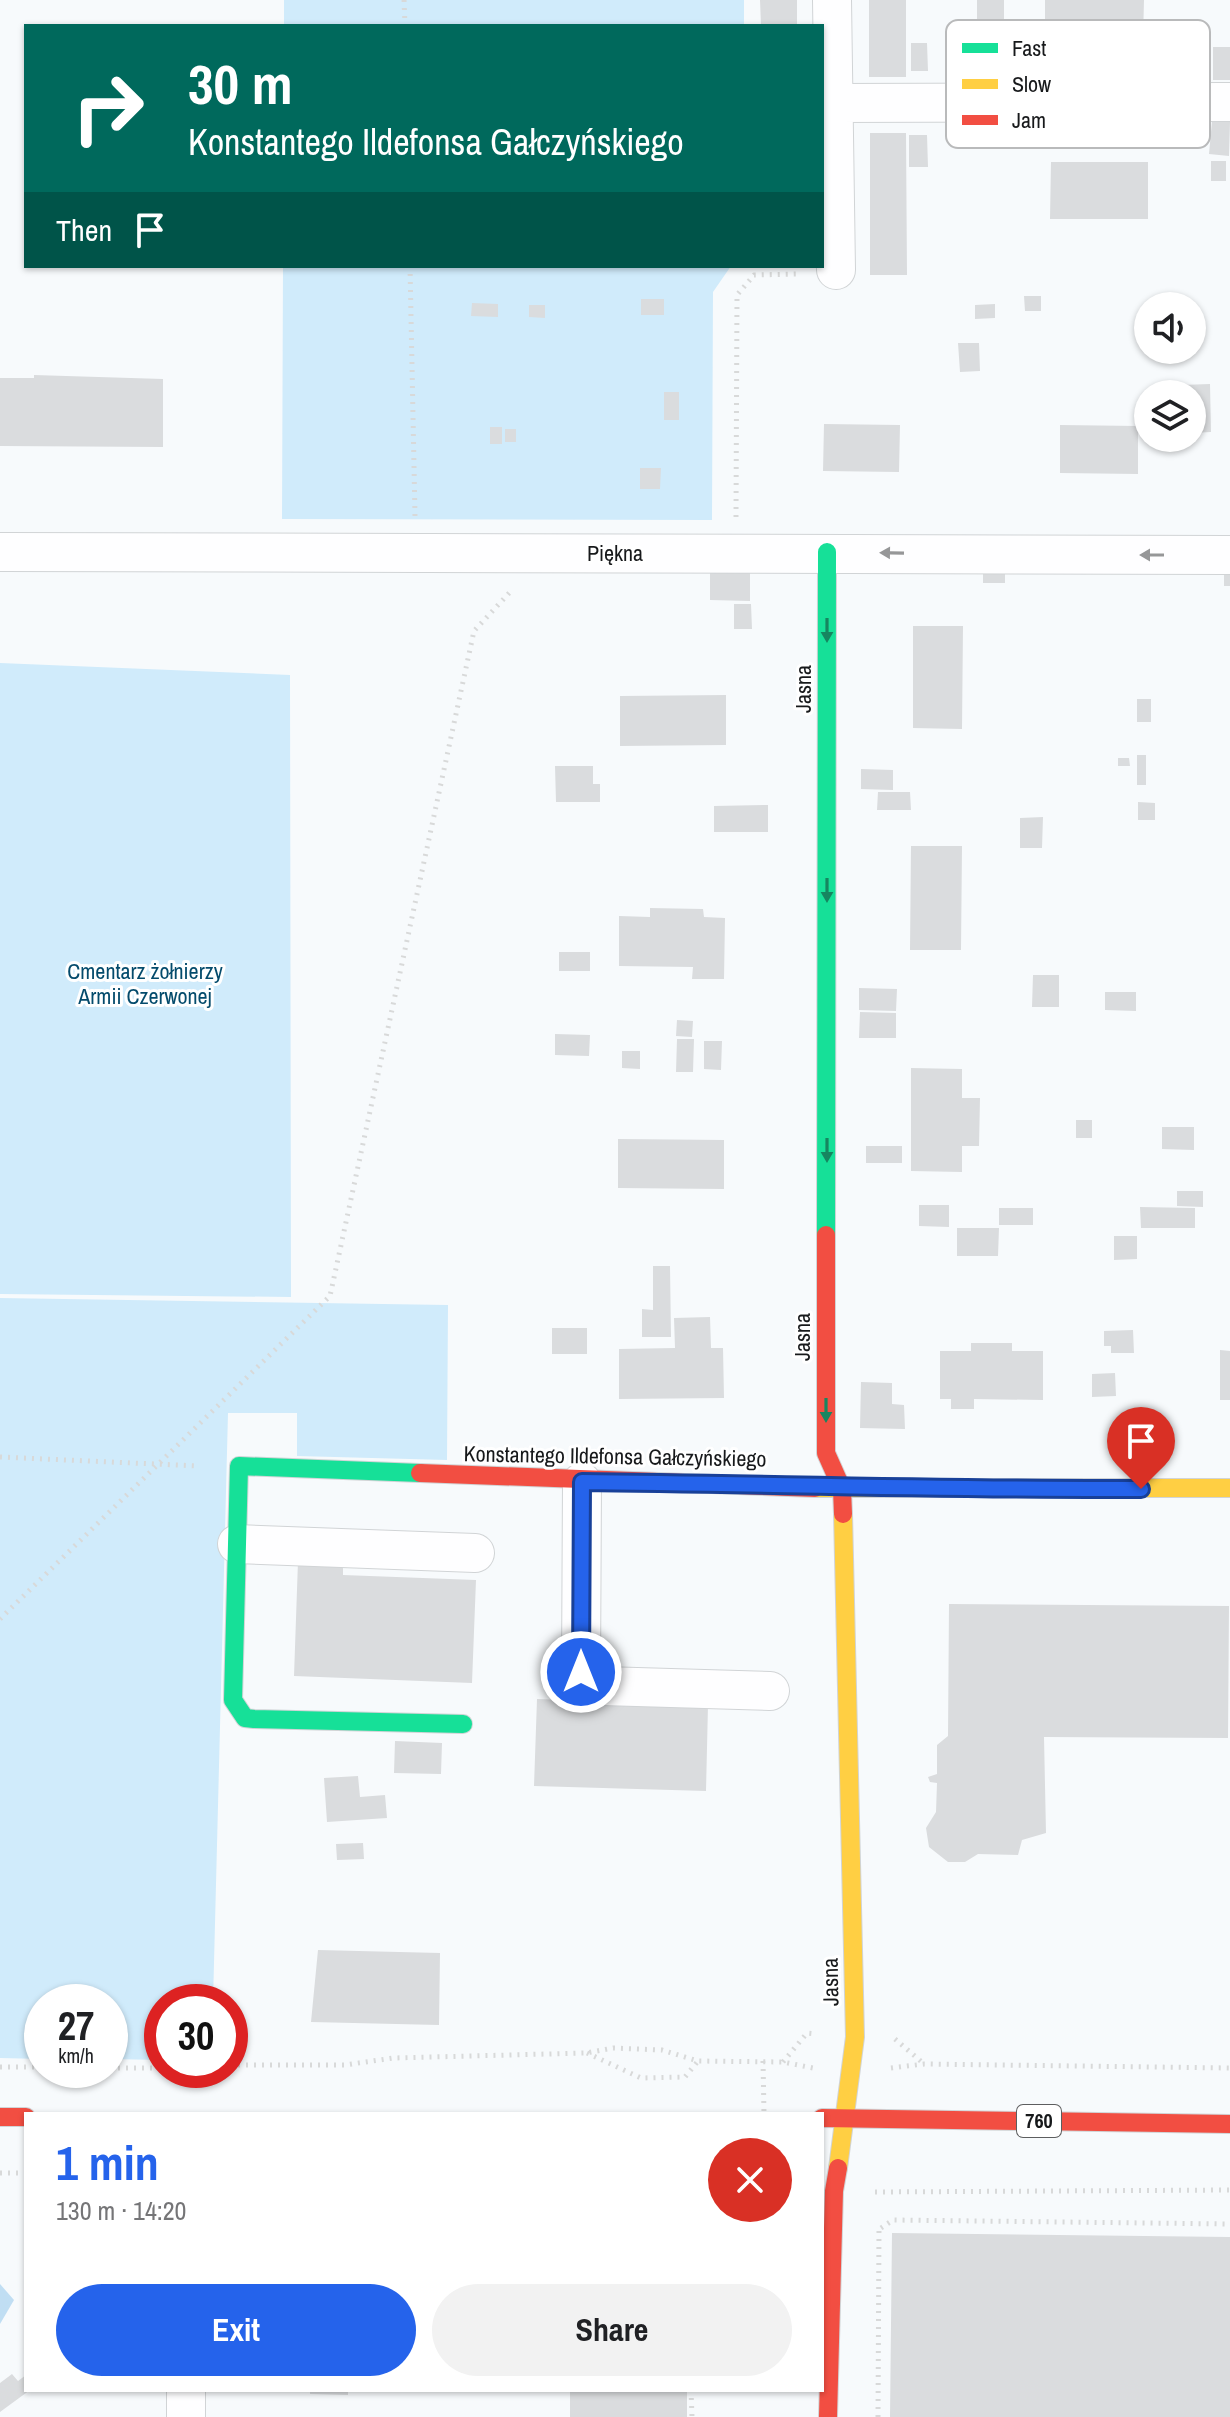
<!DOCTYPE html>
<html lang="en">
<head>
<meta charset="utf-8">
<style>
  body { margin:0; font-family:"Archivo Narrow",sans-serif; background:#f2f2f2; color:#202124; height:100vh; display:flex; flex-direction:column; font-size:30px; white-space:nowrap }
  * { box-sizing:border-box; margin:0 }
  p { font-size:26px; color:#757577 }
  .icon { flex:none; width:44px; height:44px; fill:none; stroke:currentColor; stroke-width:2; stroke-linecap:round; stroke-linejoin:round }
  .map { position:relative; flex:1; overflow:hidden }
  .side { position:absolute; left:24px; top:2112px; width:800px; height:280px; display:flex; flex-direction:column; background:#fff; border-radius:0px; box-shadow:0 2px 6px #0004 }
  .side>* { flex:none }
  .banner { position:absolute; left:24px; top:24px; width:800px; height:244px; border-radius:0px; box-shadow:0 2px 6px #0004; background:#00695c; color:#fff; overflow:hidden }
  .tools { position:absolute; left:1134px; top:292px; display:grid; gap:16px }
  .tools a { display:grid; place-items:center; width:72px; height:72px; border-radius:50%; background:#fff; box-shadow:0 2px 6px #0004; font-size:40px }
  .speed { position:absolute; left:24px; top:1984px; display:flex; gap:16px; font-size:40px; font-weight:700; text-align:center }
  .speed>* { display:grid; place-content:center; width:104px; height:104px; border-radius:50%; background:#fff; box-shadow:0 2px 6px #0004; line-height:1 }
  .speed small { font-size:20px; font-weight:400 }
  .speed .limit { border:12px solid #d22; background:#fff; color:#111 }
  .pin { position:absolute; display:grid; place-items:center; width:68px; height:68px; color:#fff; margin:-82px -34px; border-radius:50% 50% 50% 0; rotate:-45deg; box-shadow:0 0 8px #0007 }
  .pin .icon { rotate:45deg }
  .me { position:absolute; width:88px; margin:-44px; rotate:0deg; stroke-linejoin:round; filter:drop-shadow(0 0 6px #0008) }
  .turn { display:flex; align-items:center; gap:28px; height:168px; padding:0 32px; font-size:36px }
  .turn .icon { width:104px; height:104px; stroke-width:2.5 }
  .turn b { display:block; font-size:56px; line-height:68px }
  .then { display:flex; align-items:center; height:76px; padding:0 32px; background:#0003; gap:16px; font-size:30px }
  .round { display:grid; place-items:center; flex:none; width:84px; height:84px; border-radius:42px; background:#f2f2f2 }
  .head { display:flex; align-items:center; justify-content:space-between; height:136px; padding:0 32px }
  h1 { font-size:48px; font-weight:700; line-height:60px; color:#2563eb }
  .action { display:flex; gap:16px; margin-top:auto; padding:16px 32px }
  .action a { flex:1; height:92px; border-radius:48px; background:#2563eb; color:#fff; font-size:32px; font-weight:700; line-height:92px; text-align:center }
  .action a+a { background:#f2f2f2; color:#202124 }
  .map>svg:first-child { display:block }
</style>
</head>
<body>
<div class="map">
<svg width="1230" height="2417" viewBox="0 0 1230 2417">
  <rect width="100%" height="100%" fill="#f7fafc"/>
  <path fill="#d0ebfb" d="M284,0h460v26h-460z
    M283,266h448l-18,26 -1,228 -430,-1z
    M0,663l290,12 1,622 -291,-3z
    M0,1298l448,7 -1,155 -150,-4v-43h-69l-15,589h-51v58l-52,-1v-57h-68v57l-42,-1z"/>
  <path fill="#c0def3" d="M0,2284l14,16 -14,24z"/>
  <path fill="#dadcde" d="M760,0h37v26h-36z
    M869,0h37v77h-37z
    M977,0h27v24h-27z
    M1045,0h99l-1,39 -98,-2z
    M911,43h16l1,28h-17z
    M1213,47h17v33h-17z
    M1212,121l18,1 -1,34 -20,-2z
    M870,133h36l1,142h-37z
    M909,135h18l1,32h-19z
    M1211,161h15v20h-15z
    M1051,162h97v57h-98z
    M1024,296h17v15h-16z
    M641,299h23v16h-23z
    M472,303l26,1v13l-27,-1z
    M995,304v14l-20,1v-14z
    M529,305h16v13l-16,-1z
    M958,343h21l1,28 -20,1z
    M34,375l129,4v68l-163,-1v-68h34z
    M1210,384l1,48 -19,1v-39h-11v-9z
    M664,392h15v28h-15z
    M824,424l76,1 -1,47 -76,-1z
    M1060,425l78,1v48l-78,-1z
    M490,427h12v17h-12z
    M505,429h11v13h-11z
    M640,468h21l-1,21h-20z
    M983,568h22v15h-22z
    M1224,568h6v18h-6z
    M750,571v30l-40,-1v-28z
    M734,604h17l1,25h-18z
    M913,626h50l-1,103 -49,-1z
    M726,695v50l-106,1v-50z
    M1137,699h14v23h-14z
    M1137,755h9v30h-9z
    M1118,758h11l1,8h-12z
    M555,766h38v18h7v18h-44z
    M861,769l32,1v20l-32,-1z
    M878,792h32l1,18h-34z
    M1138,802l17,1v17h-17z
    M768,805v27h-54v-26z
    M1043,817l-1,31h-22v-30z
    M911,846h51l-1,104h-51z
    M650,908l53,1 1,8 21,1 -1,61h-32l1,-12 -74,-1v-50l31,1z
    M559,952h31v19h-31z
    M1033,975h26v32h-27z
    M859,988l38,1 -1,22 -37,-1z
    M1105,992h31v19l-31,-1z
    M860,1012l36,1v25h-37z
    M677,1020l16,1 -1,16 -16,-1z
    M555,1034l35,1 -1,21 -34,-1z
    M677,1039h17l-1,33h-17z
    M704,1041h18l-1,29 -17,-1z
    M622,1051h18v18l-18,-1z
    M911,1068l51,1v29h18l-1,48h-17v26l-51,-1z
    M1076,1120h16v18h-16z
    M1162,1127h32v23l-32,-1z
    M618,1139l106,1v49l-106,-1z
    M866,1146h36v17h-36z
    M1177,1191h26v16l-26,-1z
    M919,1205h30v22l-30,-1z
    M1140,1207l55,1v20h-54z
    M999,1208h34v17h-34z
    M957,1228h42l-1,28h-41z
    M1114,1236h23v23l-23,1z
    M653,1266h17l1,71h-29v-28l11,1z
    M710,1317l1,31h12l1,50 -105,1v-50l56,-1 -1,-30z
    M552,1328h35v26h-35z
    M1133,1330l1,23h-23v-7h-7v-15z
    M971,1343h41v8h31v49l-69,-1v10h-23v-10h-11v-48h31z
    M1220,1350l10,1v49h-10z
    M1115,1373l1,23 -24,1v-23z
    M861,1382l31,1v21l12,1 1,24 -45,-1z
    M298,1561l45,2v12l133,5 -4,103 -178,-7z
    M949,1604l280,2 -1,132 -184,-1 2,96 -24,7 -4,15 -40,-1 -13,8h-17l-19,-15 -3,-19 10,-16 1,-29 -7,-1 -2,-5 9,-3v-29l11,-9z
    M537,1699l171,6 -2,86 -172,-5z
    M395,1741l47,2 -1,31 -47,-1z
    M358,1776l2,21 25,-2 2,23 -60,4 -3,-44z
    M363,1843l1,16 -27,1 -1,-16z
    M318,1950l122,3 -1,72 -128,-3z
    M892,2233l338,4v180h-340z
    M12,2374l6,7 8,-6v15h4l-30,22v-29z
    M310,2390h38v5l-38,-1z
    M570,2390h117v27h-117z"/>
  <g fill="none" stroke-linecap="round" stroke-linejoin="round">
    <g stroke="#d1d4d6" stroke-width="40">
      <path id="street" d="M832,0l4,270
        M834,103l396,-1
        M0,552l1230,3
        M582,1482l-1,190 5,6 17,8 167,5
        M237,1544l238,9
        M186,2417v-27"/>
    </g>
    <g stroke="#d1d4d6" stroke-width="20">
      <path id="fast" d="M826,1235l1,-683
        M420,1473l-181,-7 -6,234 12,18 9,1 209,5"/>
    </g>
    <g stroke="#d1d4d6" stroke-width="20">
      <path id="slow" d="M815,1488h415
        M838,2168l17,-131 -12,-523"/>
    </g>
    <g stroke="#d1d4d6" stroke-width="20">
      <path id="jam" d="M826,1235v218l16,36 1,25
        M420,1473l395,15
        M0,2117h26
        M822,2118l408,6
        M828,2417l6,-226 4,-23"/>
    </g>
    <path stroke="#d8d9d9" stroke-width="5" stroke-dasharray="2 6" stroke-linecap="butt" d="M404,0l1,26
      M410,266l5,250
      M736,517l1,-222 17,-20 45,-1
      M0,1457l199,9
      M0,1619l330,-323 144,-665 37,-40
      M895,2039l29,25
      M587,2053l54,25 44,-1 13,-16
      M763,2061l1,53
      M783,2062l24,-29 10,1
      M230,2065h115l48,-7 193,-5 27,-5 49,2 36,11 85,1 30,6
      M0,2067h42
      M110,2068h52
      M891,2068l33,-4 306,4
      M0,2173h26
      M875,2192l355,-2
      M881,2228l12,-8 337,4
      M691,2390l1,27
      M878,2417l1,-189"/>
    <use href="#street" stroke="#fefeff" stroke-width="38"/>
    <use href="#fast" stroke="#16e098" stroke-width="18"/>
    <use href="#slow" stroke="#ffcf43" stroke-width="18"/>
    <use href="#jam" stroke="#f24e42" stroke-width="18"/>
  </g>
  <defs><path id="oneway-solid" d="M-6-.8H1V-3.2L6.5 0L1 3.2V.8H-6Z" transform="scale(2)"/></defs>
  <g fill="#969798">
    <use href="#oneway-solid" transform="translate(892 553) rotate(-179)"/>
    <use href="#oneway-solid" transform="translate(1152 555) rotate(-180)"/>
  </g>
  <g fill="#168660">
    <use href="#oneway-solid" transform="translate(827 630) rotate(90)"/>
    <use href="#oneway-solid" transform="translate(827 890) rotate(90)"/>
    <use href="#oneway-solid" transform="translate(827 1150) rotate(90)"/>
    <use href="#oneway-solid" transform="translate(826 1410) rotate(90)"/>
  </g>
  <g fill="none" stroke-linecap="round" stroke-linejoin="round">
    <g stroke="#184099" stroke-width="20">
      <path id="route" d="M581,1672l1,-190c187,2 373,8 559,7"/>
    </g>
    <use href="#route" stroke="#2563eb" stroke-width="14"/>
  </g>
  <g text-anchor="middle" stroke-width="6" stroke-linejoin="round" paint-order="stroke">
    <rect fill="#fff" stroke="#5d5e5f" stroke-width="2" x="1017" y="2105" width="44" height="32" rx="6"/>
    <g font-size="20" font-weight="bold" fill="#17191b">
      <text x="1039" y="2128">760</text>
    </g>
    <g font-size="22" fill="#17191b" stroke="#fff">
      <text x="615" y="561">Piękna</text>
      <text transform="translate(803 689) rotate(-90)" y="8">Jasna</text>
      <text transform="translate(802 1337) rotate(-90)" y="8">Jasna</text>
      <text transform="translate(615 1456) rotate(1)" y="8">Konstantego Ildefonsa Gałczyńskiego</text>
      <text transform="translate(830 1982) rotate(-91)" y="8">Jasna</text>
    </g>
    <g font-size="22" fill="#044b6c" stroke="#fff">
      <text x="145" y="979">Cmentarz żołnierzy<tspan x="145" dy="25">Armii Czerwonej</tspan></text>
    </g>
  </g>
  <rect x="946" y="20" width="264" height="128" rx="12" fill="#fff" stroke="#b9babb" stroke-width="2"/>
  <rect x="962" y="43" width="36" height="10" fill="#16e098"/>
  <rect x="962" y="79" width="36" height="10" fill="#ffcf43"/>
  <rect x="962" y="115" width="36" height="10" fill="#f24e42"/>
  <g font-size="22" fill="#17191b">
    <text x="1012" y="56">Fast</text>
    <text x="1012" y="92">Slow</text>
    <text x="1012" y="128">Jam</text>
  </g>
</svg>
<div class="tools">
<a><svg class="icon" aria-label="sound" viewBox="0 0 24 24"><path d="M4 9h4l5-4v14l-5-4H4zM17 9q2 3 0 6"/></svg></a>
<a><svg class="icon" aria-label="layers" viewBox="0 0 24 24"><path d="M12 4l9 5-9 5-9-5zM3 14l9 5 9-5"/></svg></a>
</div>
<div class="speed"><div>27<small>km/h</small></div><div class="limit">30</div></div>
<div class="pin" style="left:1141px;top:1489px;background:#d93025"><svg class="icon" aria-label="arrive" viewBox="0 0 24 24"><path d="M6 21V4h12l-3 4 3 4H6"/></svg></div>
<svg class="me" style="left:581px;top:1672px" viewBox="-20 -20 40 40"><circle r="17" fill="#2563eb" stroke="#fff" stroke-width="3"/><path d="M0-11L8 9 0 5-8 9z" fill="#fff"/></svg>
<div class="banner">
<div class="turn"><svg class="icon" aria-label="right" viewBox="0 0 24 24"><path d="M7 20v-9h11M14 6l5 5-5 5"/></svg><div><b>30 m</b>Konstantego Ildefonsa Gałczyńskiego</div></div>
<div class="then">Then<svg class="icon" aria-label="arrive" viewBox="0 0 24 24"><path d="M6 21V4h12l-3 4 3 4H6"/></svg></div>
</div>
<section class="side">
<div class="head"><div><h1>1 min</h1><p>130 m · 14:20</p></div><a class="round" style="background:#d93025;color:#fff"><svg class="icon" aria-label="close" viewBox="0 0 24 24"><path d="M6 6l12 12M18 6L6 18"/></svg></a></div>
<div class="action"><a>Exit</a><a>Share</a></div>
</section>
</div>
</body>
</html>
